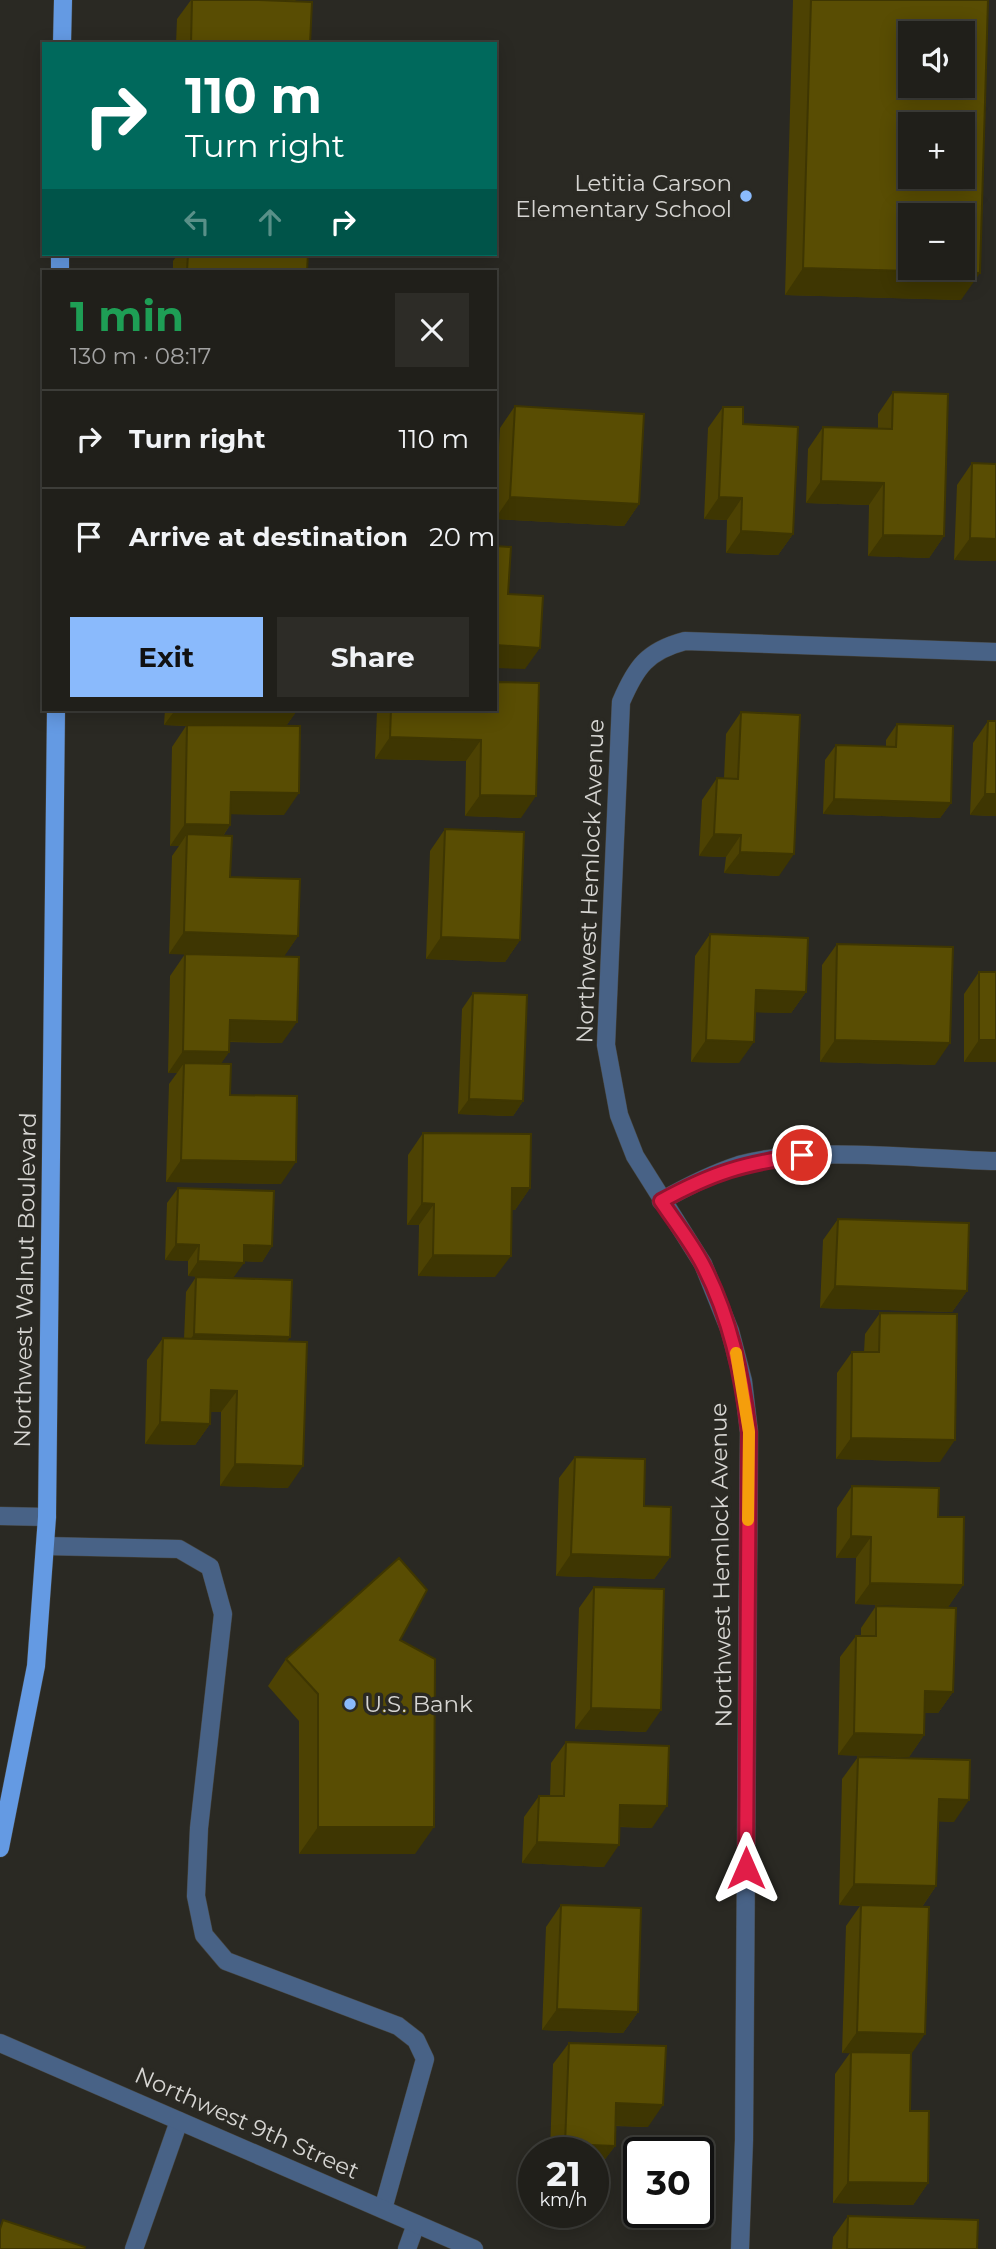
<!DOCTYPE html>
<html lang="en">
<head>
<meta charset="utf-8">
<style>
  body { margin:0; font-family:Montserrat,sans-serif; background:#2d2c27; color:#f1f3f6; height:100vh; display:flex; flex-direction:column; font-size:26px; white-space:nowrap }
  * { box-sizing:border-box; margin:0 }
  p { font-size:23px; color:#a2a2a2 }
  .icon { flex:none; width:38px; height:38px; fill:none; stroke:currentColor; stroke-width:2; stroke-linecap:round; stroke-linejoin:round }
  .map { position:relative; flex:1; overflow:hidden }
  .drawer { position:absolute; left:42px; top:270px; width:455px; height:441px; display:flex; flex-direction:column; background:#201f1a; border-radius:0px; box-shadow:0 4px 18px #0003,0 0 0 2px #3d3d39 }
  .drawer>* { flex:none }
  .banner { position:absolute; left:42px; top:42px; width:455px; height:214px; border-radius:0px; box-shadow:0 4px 18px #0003,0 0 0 2px #3d3d39; background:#00695c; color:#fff; overflow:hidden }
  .fabs { position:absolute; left:898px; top:21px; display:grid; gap:14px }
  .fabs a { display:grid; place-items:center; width:77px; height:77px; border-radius:0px; background:#201f1a; box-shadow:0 4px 18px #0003,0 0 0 2px #3d3d39; font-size:35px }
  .speed { position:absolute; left:518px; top:2137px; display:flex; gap:14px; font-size:35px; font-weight:700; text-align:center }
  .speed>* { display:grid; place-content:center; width:91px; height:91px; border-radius:50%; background:#201f1a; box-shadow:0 4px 18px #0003,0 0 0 2px #3d3d39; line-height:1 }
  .speed small { font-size:18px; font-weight:400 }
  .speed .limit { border:4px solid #111; border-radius:10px; background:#fff; color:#111 }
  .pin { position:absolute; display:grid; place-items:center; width:60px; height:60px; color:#fff; margin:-30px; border:4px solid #fff; border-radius:50%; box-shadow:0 2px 7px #0007 }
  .me { position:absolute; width:77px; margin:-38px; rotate:0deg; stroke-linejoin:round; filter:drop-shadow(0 0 5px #0008) }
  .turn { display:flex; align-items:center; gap:24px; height:147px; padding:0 28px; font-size:32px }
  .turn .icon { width:91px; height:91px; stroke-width:2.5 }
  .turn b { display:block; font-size:49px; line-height:60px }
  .lanes { display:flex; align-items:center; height:66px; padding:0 28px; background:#0003; justify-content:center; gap:35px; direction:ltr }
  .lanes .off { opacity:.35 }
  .round { display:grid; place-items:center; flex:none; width:74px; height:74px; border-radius:0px; background:#2d2c27 }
  .overview { display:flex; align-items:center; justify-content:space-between; height:119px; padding:0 28px }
  h1 { font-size:42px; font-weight:700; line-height:52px; color:#1e9e55 }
  .cta { display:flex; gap:14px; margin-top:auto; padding:14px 28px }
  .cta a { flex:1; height:80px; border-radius:0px; background:#8abafc; color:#111; font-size:28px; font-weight:700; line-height:80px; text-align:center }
  .cta a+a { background:#2d2c27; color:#f1f3f6 }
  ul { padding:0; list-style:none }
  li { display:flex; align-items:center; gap:21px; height:98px; padding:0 28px; border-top:2px solid #3d3d39 }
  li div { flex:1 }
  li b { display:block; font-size:26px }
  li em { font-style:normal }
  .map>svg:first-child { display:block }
</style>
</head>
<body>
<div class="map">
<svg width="996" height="2249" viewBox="0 0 996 2249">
  <rect width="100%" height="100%" fill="#2a2923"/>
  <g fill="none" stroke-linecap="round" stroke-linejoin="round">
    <g stroke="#46453f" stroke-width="19">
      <path id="service" d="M0,1516l47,1
        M45,1546l134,3 31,18 13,47 -24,214 -3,68 8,39 22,26 172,65 18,14 9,19 -42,150
        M134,2249l45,-128
        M407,2249l9,-25"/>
    </g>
    <g stroke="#46453f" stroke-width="19">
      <path id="minor" d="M661,1201c25,-14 50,-27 78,-36 70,-20 182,-6 257,-4
        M740,2249l4,-109 5,-708 -6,-51 -13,-50 -27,-67 -68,-108 -16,-41 -13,-70 15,-343c15,-35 26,-51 64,-61l311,11"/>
    </g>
    <g stroke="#46453f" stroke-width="19">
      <path id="tertiary" d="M0,2043l474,206"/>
    </g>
    <g stroke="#46453f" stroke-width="19">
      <path id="primary" d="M62,44l1,-44
        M60,271v-17
        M0,1848l36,-182 11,-149 9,-808"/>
    </g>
    <use href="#service" stroke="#486286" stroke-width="18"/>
    <use href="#minor" stroke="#486286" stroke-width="18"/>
    <use href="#tertiary" stroke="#486286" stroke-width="18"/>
    <use href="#primary" stroke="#649ae3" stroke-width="18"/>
  </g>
  <path fill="#4d4203" d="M191,0h105l-1,1 15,43h-134l1,-25z
    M793,0h195l-27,300 -176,-5z
    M178,254h130l-1,17h-134v-10z
    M893,392l51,144 -15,22 -61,-2 1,-51 -63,-2 2,-54 15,-22 55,2v-15z
    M515,406l124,98 -15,22 -129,-7 5,-91z
    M723,407l20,17 50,110 -15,21 -52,-2 1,-33 -23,-1 4,-91z
    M972,463l24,98 -42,-1 3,-75z
    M165,709h133l-12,17 -2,89 -54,-1v11l-7,11 7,41 68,59 -14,20 -2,87 -53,-1v10l-8,11 9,32 51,89 -115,-2 3,-98 8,-11h-9l2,-97 15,-22h-16l3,-98 7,-10h-9l2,-99 14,-21 -22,-1z
    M379,709h116l26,109 -56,-2 1,-55 -91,-2 2,-48z
    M741,712l38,164 -55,-3 2,-16 -27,-1 3,-56 15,-22h7l2,-44z
    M988,721l8,95 -26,-1 3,-72z
    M897,724l54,79 -11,15 -117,-4 2,-54 11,-15 50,2v-7z
    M445,829l75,111 -15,22 -79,-3 4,-108z
    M710,934l96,58 -15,21 -36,-1 -16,51 -48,-1 4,-106z
    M837,944l98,121 -115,-3 2,-97z
    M979,972h17v90h-32v-68z
    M473,993l50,108 -10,15 -55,-2 4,-105z
    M423,1133l107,55 -15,22h-4l-16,67 -77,-1 1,-51h-12l1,-70z
    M178,1188l94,58 -10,16 -18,-1 -11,17 -45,-2v-15l-23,-1 2,-57z
    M838,1219l129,72 -15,21 -132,-4 3,-68z
    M196,1277l94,60 -3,4 1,147 -68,-2 1,-74h-11v12l-15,21 -50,-1 2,-84 16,-22 21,1 2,-47z
    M880,1313l60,149 -104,-3 1,-86 15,-21h12l1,-18z
    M575,1457l69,49 26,51 -16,22 -98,-3 3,-98z
    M852,1486l86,31 25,68 -15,22 -93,-3 1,-46h-20l1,-50z
    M594,1587l52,145 -71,-3 4,-121z
    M876,1606l77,86 -15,21h-13l-1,22 -15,22 -71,-2 2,-98 16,-21h5v-8z
    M400,1640l15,214h-116v-133l-31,-35 18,-27z
    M566,1742l86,86 -33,-1 -15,40 -82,-4 2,-46 15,-21h11l1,-33z
    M858,1757l96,65 -16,-1 -2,65 -14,21 -11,147 -1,57 18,72 -15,22 -80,-2 2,-129 15,-21h-8l4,-127 14,-20 -21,-1 3,-126z
    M561,1905l77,107 -15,21 -81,-3 4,-103z
    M569,2043l79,84 -33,-1v20l-16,21h-6v-15h-43l3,-88z
    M848,2216l129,33h-145l1,-12z"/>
  <path fill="#3e3602" d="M803,268l177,5 -19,27 -176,-5z
    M821,481l63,2 -15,22 -63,-2z
    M510,497l129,7 -15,22 -129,-7z
    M719,497l23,1 -15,22 -23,-1z
    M741,531l52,3 -15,21 -52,-2z
    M883,535l61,1 -15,22 -61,-2z
    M970,538l26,1v22l-42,-1z
    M495,645l45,3 -15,21 -30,-1z
    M176,709h122l-14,20 -120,-4z
    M390,737l91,3 -15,21 -91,-2z
    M231,792l68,1 -15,22 -69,-1z
    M985,794h11v22l-26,-1z
    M480,795l56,1 -15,22 -56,-2z
    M834,799l117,4 -11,15 -117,-4z
    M185,824l45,1 -15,22 -28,-13 -8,12h-9z
    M714,834l27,1 -15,22 -27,-1z
    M740,852l54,2 -15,22 -55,-3z
    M184,932l114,4 -15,22 -114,-4z
    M441,937l79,3 -15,22 -79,-3z
    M756,990l50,2 -15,21 -50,-1z
    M230,1020l67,2 -15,21 -68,-2z
    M706,1040l48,2 -15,21 -48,-1z
    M835,1040l115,3 -15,22 -115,-3z
    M979,1040h17v22h-32z
    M183,1051l46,1 -15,22 -30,-11 -7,10h-9z
    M469,1099l54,2 -10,15 -55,-2z
    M181,1160l115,2 -15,22 -115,-2z
    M512,1188h18l-15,22h-19z
    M422,1203l12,1 -15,21h-12z
    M176,1244l23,1 -11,16 -23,-1z
    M244,1245l28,1 -10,16 -28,-1z
    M433,1255l78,1 -16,21 -77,-1z
    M198,1261l46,2 -11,15 -45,-2z
    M835,1286l132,5 -15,21 -132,-4z
    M194,1334l96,3 -11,15 -95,-3z
    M211,1390l26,1 -16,21h-25z
    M160,1422l50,2 -15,21 -50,-1z
    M851,1438l104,2 -15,22 -104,-3z
    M235,1464l68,2 -15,22 -68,-2z
    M851,1536l20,1 -15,21h-20z
    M571,1554l99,3 -16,22 -98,-3z
    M870,1583l93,2 -15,22 -93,-3z
    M925,1691l28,1 -15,21h-28z
    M591,1708l70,2 -15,22 -71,-3z
    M854,1733l70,2 -15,22 -71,-2z
    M939,1799l30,1 -15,22 -30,-1z
    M620,1805l47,1 -15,22 -47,-2z
    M318,1827h116l-19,27h-116z
    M537,1842l82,3 -15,22 -82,-4z
    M854,1884l82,2 -15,22 -82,-3z
    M557,2009l81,3 -15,21 -81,-3z
    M857,2032l68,2 -15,22 -68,-3z
    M616,2103l47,2 -15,22 -47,-2z
    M565,2144l50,2 -16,21h-6v-15h-34z
    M848,2182l80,1 -15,22 -80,-2z"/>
  <path fill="#594d03" stroke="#3e3602" stroke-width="2" fill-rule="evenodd" d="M192,0h67l53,2 -2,42h-119z
    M811,0h177l-8,273 -177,-5zM910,33h52v53h-52zM910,124h52v53h-52zM910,215h52v53h-52z
    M188,254h120l-1,17h-120z
    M893,392l55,2 -4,142 -61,-1 1,-52 -63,-2 2,-54 69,2z
    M515,406l129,8 -5,90 -129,-7z
    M723,407h20v17l55,3 -5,107 -52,-3 1,-33 -23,-1z
    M972,463l24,1v75l-26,-1z
    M495,546l16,1 -3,47 35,2 -3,52 -45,-3z
    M495,682l44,1 -3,113 -56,-1 1,-55 -91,-3 1,-28h104z
    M741,712l59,3 -6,139 -54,-2 1,-17 -27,-1 3,-56 21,1z
    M988,721h8v73h-11z
    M897,724l56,2 -2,77 -117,-4 2,-54 60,2z
    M187,725l113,1 -1,67 -68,-1 -1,33 -45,-1z
    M445,829l79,3 -4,108 -79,-3z
    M187,834l45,2 -2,41 70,2 -2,57 -114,-4z
    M710,934l98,4 -2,54 -50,-2 -2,52 -48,-2z
    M837,944l116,3 -3,96 -115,-3z
    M185,954l114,3 -2,65 -67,-2 -1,32 -46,-1z
    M979,972h17v68h-17z
    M473,993l54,2 -4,106 -54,-2z
    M184,1063l47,1 -1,31 67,1 -1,66 -115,-2z
    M423,1133l108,1 -1,54h-18l-1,68 -78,-1 1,-51 -12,-1z
    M178,1188l96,3 -2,55 -28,-1v18l-46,-2 1,-16 -23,-1z
    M838,1219l131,4 -2,68 -132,-5z
    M196,1277l96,3 -2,57 -96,-3z
    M880,1313l77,1 -2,126 -104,-2 1,-86h27z
    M163,1338l144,4 -4,124 -68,-2 2,-73 -26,-1 -1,34 -50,-2z
    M575,1457l70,2 -1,47 27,1 -1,50 -99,-3z
    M852,1486l87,2 -1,29h26l-1,68 -93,-2 1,-46 -20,-1z
    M399,1558l28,32 -27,50 35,19 -1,168h-116v-133l-32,-35z
    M594,1587l70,2 -3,121 -70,-2z
    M876,1606l80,2 -3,84 -28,-1 -1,44 -70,-2 2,-97h20z
    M566,1742l103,4 -2,60 -47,-1 -1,40 -82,-3 2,-46h25z
    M858,1757l112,3 -1,40 -30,-1 -3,87 -82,-2z
    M561,1905l80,3 -3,104 -81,-3z
    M861,1905l68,2 -4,127 -68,-2z
    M569,2043l97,3 -3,59 -47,-2 -1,43 -50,-2z
    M851,2052l60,1 -1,58h19l-1,72 -80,-1z
    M848,2216l130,4 -1,29h-130z
    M3,2220l82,27 -1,2h-84v-20z"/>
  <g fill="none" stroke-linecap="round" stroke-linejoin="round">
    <g stroke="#92132f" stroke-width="18">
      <path id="route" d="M746,1868l3,-436c-7,-58 -19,-115 -46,-167 -12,-23 -28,-43 -42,-64 53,-29 82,-37 141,-46"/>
    </g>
    <use href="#route" stroke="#e11d48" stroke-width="12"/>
    <path stroke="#f59e0b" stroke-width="12" d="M736,1353l13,79 -1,88"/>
  </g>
  <g fill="#8abafc" stroke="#2a2923" stroke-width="2.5">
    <circle cx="746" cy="196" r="7"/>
    <circle cx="350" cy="1704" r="7"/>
  </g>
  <g text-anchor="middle" stroke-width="7" stroke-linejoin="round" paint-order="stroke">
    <g font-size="23" fill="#d6d5d2" stroke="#2a2923" text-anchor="end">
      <text x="732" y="191">Letitia Carson<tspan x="732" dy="26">Elementary School</tspan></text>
      <text x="364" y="1712" text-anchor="start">U.S. Bank</text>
    </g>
    <g font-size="23" fill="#d6d5d2" stroke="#2a2923">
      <text transform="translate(590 881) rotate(-88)" y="8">Northwest Hemlock Avenue</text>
      <text transform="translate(25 1280) rotate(-89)" y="8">Northwest Walnut Boulevard</text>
      <text transform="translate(721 1565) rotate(-91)" y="8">Northwest Hemlock Avenue</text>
      <text transform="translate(247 2123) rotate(24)" y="8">Northwest 9th Street</text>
    </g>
  </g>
</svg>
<div class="fabs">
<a><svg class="icon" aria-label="sound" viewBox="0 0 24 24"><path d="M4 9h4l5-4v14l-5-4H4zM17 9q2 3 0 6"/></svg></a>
<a>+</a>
<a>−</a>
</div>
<div class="speed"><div>21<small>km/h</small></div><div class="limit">30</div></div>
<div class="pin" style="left:802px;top:1155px;background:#d93025"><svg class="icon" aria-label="arrive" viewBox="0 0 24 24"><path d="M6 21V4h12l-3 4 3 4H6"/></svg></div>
<svg class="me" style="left:746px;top:1868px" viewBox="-20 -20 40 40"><path d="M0-17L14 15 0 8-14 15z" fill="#e11d48" stroke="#fff" stroke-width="4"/></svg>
<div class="banner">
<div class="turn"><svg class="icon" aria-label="right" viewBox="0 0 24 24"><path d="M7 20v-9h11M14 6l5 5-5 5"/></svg><div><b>110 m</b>Turn right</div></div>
<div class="lanes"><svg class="icon off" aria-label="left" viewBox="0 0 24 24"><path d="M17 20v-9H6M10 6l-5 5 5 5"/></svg><svg class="icon off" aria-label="ahead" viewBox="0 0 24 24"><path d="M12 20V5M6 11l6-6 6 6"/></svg><svg class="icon" aria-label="right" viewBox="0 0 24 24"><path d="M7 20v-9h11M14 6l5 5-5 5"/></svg></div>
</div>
<section class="drawer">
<div class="overview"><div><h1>1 min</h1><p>130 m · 08:17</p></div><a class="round"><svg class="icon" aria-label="close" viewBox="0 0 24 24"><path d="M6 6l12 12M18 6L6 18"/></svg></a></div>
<ul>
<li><svg class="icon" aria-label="right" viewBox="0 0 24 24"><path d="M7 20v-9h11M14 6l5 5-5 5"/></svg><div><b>Turn right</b></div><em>110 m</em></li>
<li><svg class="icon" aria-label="arrive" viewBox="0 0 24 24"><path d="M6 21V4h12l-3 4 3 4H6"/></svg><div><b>Arrive at destination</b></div><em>20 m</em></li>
</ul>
<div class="cta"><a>Exit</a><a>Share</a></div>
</section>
</div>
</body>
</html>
